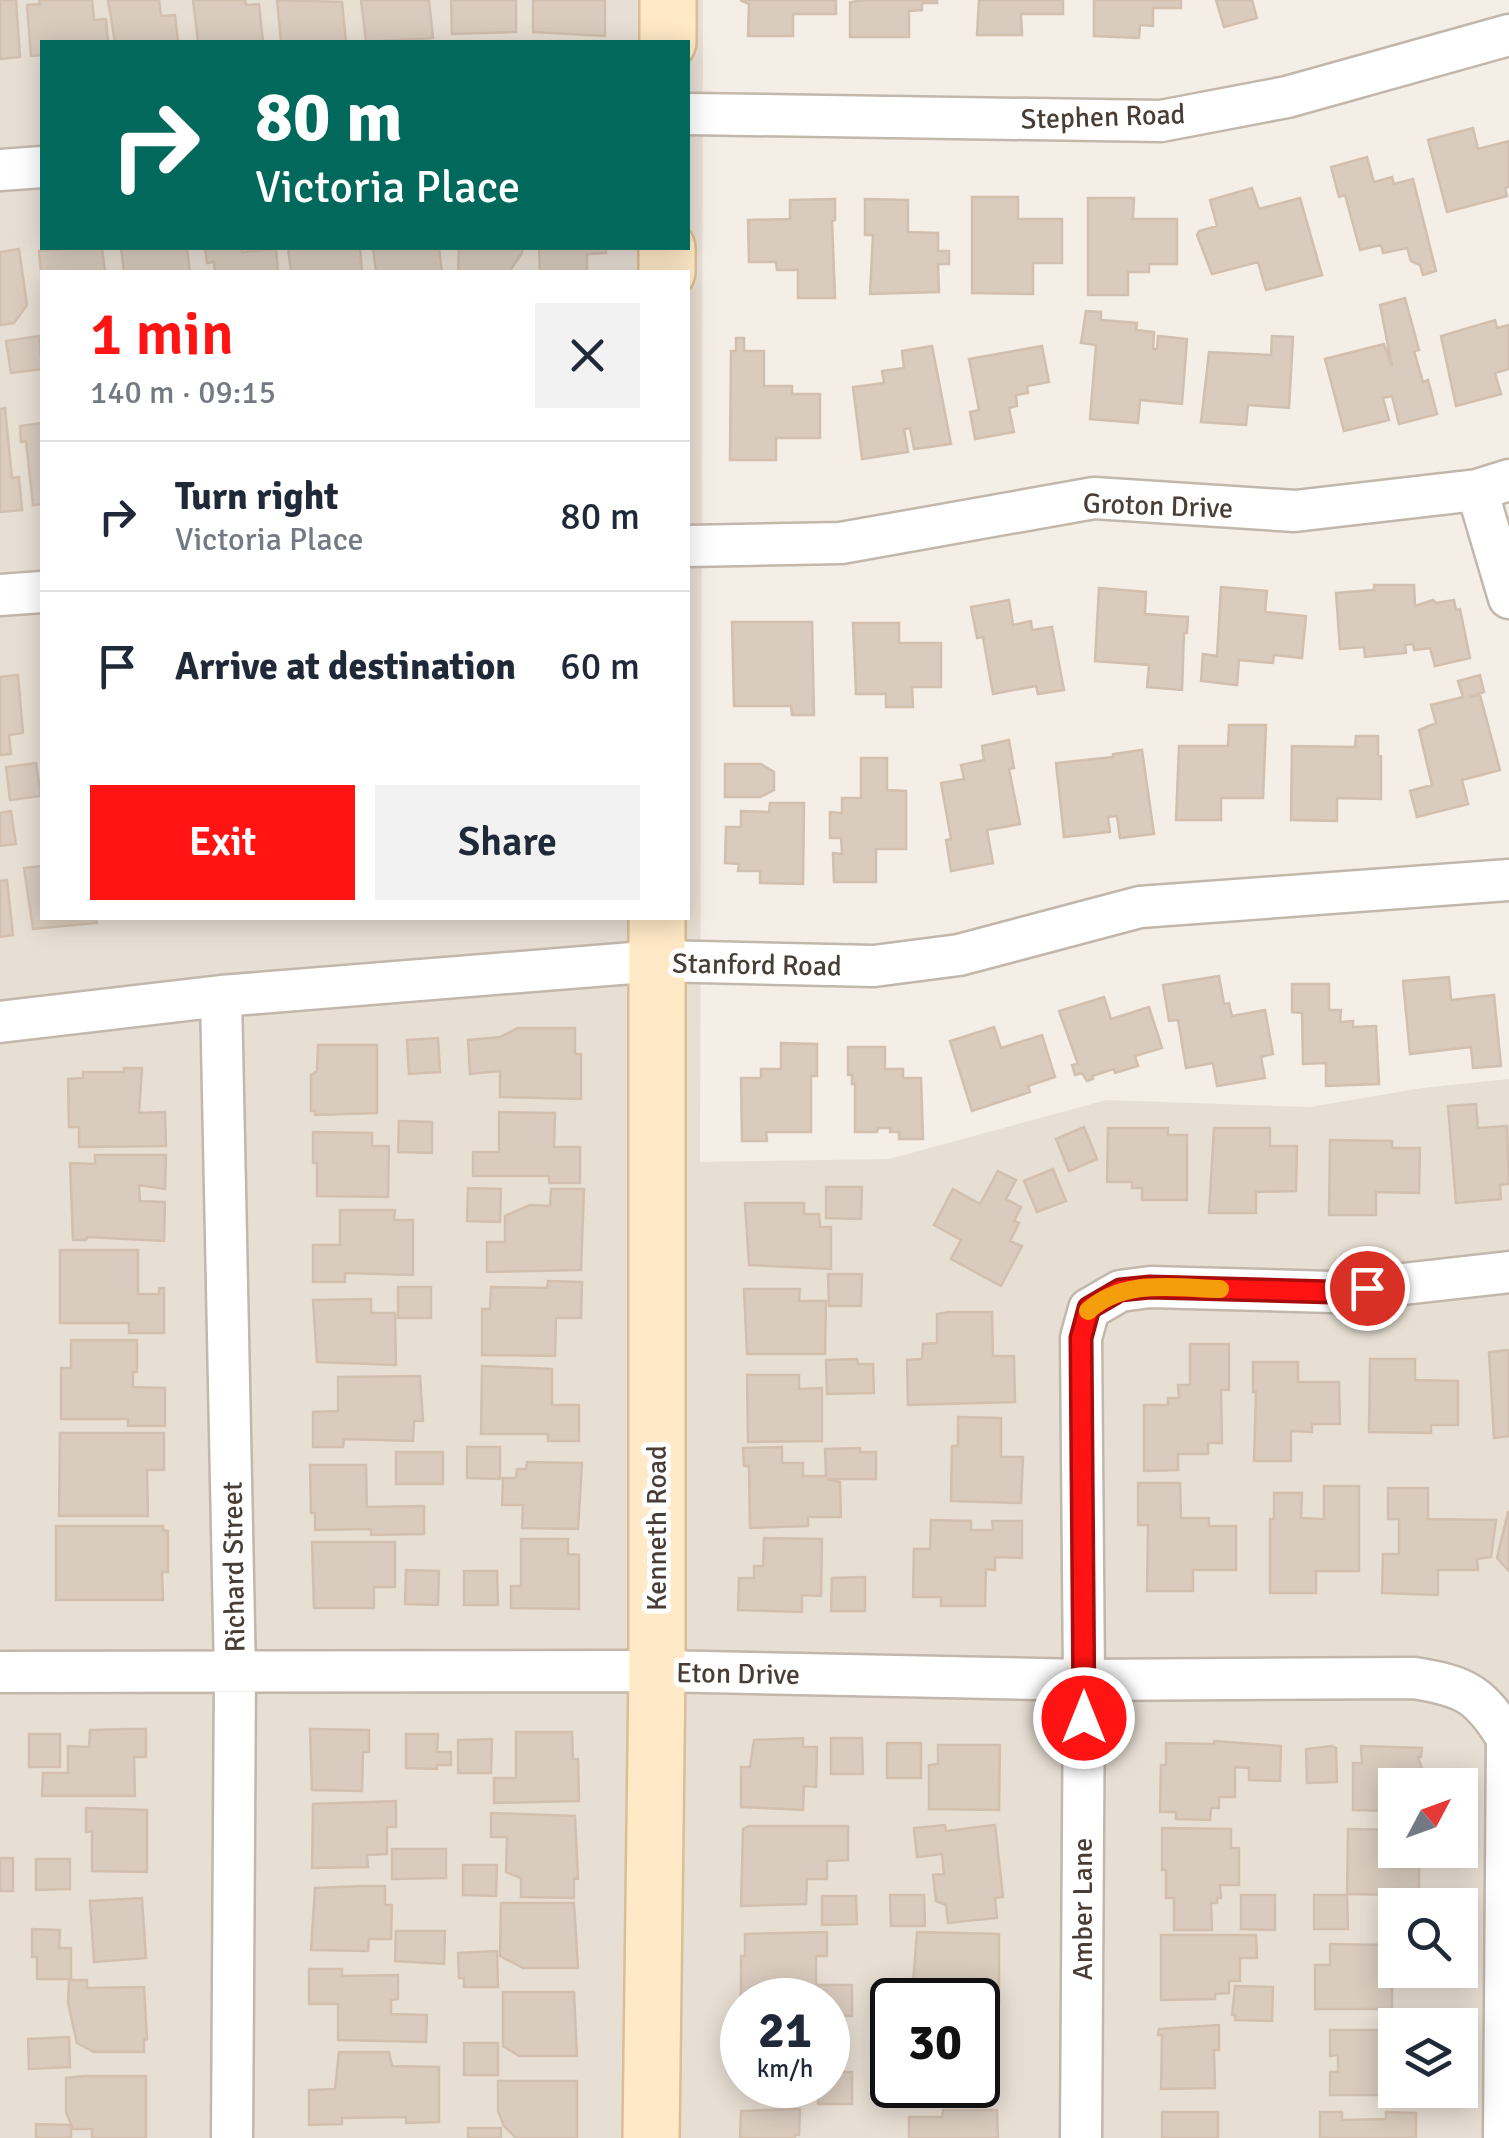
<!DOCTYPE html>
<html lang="en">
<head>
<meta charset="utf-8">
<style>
  body { margin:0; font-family:Signika,sans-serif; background:#f2f2f3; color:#1f2937; height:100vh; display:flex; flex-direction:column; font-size:38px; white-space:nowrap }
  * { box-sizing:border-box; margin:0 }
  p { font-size:32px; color:#747a83 }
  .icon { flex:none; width:55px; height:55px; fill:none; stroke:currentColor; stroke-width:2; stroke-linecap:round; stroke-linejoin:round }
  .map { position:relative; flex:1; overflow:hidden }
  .side { position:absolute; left:40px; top:270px; width:650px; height:650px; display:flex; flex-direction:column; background:#fff; border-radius:0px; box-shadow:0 5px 25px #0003 }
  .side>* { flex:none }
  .banner { position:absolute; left:40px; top:40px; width:650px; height:210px; border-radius:0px; box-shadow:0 5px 25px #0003; background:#00695c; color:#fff; overflow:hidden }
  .needle { width:65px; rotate:49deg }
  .tools { position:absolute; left:1378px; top:1768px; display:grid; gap:20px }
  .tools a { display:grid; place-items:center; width:100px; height:100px; border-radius:0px; background:#fff; box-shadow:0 5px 25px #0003; font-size:50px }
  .speed { position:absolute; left:720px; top:1978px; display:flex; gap:20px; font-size:50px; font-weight:700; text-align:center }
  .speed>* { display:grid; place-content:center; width:130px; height:130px; border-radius:50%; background:#fff; box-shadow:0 5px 25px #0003; line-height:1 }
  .speed small { font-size:25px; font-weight:400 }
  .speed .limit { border:5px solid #111; border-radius:15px; background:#fff; color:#111 }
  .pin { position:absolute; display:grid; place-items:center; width:85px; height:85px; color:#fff; margin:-42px; border:5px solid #fff; border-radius:50%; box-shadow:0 2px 10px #0007 }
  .me { position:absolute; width:110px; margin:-55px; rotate:0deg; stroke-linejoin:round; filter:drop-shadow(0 0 8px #0008) }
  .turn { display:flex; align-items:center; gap:35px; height:210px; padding:0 50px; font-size:45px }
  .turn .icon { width:130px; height:130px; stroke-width:2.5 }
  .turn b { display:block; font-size:70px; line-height:85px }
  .round { display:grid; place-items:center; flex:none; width:105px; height:105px; border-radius:0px; background:#f2f2f3 }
  .headline { display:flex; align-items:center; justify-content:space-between; height:170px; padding:0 50px }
  h1 { font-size:60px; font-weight:600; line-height:75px; color:#ff1413 }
  .cta { display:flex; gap:20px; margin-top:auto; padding:20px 50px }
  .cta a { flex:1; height:115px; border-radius:0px; background:#ff1413; color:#fff; font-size:40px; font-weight:600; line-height:115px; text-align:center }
  .cta a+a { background:#f2f2f3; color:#1f2937 }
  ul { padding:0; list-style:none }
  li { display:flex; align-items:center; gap:30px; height:150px; padding:0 50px; border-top:2px solid #e0e1e3 }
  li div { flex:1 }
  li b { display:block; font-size:38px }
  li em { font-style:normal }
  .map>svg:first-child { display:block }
</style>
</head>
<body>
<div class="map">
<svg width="1509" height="2138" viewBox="0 0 1509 2138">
  <rect width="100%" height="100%" fill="#f4eee7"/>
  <path fill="#e8dfd4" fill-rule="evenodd" d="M0,0h703l-3,1162 189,-3 217,-59 204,7 112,-19 87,-9v1059h-1509zM42,42h646v206h-646zM42,272h646v646h-646zM1395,1785h65v65h-65zM1395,1905h65v65h-65zM742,2000h86v85h-86zM892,2000h86v85h-86zM1395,2025h65v65h-65z"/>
  <path fill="#d9cbbe" stroke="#d2bfae" stroke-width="2.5" d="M0,0h16l4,57 -20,2z
    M39,0h53l2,20 12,-1 2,23h-66v13l-11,1 -4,-51 13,-1z
    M108,0h51l2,16 14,-1 3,27h-63z
    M193,0h52l1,5 13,-1 4,38h-65z
    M277,0l65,2 4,40h-65z
    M361,0h68l4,38 -67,4z
    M451,0h65v32l-64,2z
    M533,0h72v36l-72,-4z
    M740,0h96v14h-43v22h-45l1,-32z
    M868,0h69v3h-15v7l-13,1v26h-59v-35z
    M979,0h84v14h-42l1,21h-45z
    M1094,0h87v8h-28v18l-13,-1 -1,13 -45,-2z
    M1216,0h36l5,18 -33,9z
    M1473,128l5,21 31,-8v46l-4,1 2,8 -60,16 -19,-72z
    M1367,157l7,25 18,-5 2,7 19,-5 23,92 -13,4 -3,-10 -9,-4 -4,-13 -24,5 -2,-8 -21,5 -15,-55 -6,2 -8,-30z
    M1252,188l7,21 41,-11 22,77 -56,15 -8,-28 -46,12 -15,-39 2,-4 18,-5 -7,-26z
    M972,197h46v22h44v44h-29v31l-61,-1z
    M1088,198h46l-1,21h44v45h-28v8h-21v23h-40z
    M835,199v21l-3,1 3,77h-37v-28h-21l-1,-8h-27l-1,-42 42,-1v-19z
    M865,199l43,1v32l30,1v18h11v13h-11l1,28 -69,2 3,-59h-8z
    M71,248h31l3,24h-63v11l-3,-32z
    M121,248h66l3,24h-66z
    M205,248h36l1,4 34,-3 2,23h-63l-1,-10 -7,1z
    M288,248h72l2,24h-71z
    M373,248h66l3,24h-66z
    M459,248h63v5l-13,19h-51z
    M539,248h67v5l-19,1v17l-47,1z
    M19,249l8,56 -13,18 -14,2v-73z
    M1405,298l14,52 -5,1 9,31 5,-2 9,34 -38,10 -7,-28 -9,2 6,22 -45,11 -19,-72 59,-15 8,22 -12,-61z
    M1086,311l15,1v8l36,3 -1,7 18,2 -1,17h4l1,-13 29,3 -5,65 -42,-4 -2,23 -48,-4 6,-74 -15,-2z
    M1495,320l2,8 12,-3v44l-14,4 6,21 -45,12 -15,-70z
    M39,336l3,33 -31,4 -5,-32z
    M1272,336l21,1 -4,71 -41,-3 -2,20 -45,-3 8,-70 62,3z
    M736,338h8v13h20v35h28v8h28v44h-44v22h-46l1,-109h5z
    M932,346l19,98 -37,5 -4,-21 -6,1 4,23 -46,7 -9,-72 31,-4 -2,-12 22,-3 -2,-17z
    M1042,346l7,36 -22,4 1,7 -12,2 1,11 -8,2 5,24 -39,7 -5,-27 9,-2 -10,-51z
    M5,408l7,70 7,-1 3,33 -22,2v-103z
    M42,423v81l-9,1 -7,-64 -5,1 -1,-16z
    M1374,585h40l1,21 18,-6 3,3 18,-3 2,10 4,-1 10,49 -35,8 -5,-18 -16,2 -1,-6 -8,1 1,8 -41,4 -1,-10 -24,2 -4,-56 38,-3z
    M1221,587l46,4 -2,21 41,4 -4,42 -28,-3 -1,8 -34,-3 -2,25 -36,-4 2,-27 14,2z
    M1099,588l47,4 -1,22 43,3 -1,16h-3l-2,57 -35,-3 2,-22 -54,-4z
    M1009,600l4,25 18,-4 1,9 20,-3 12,63 -26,4 -2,-8 -43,8 -10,-57 -6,1 -6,-31z
    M732,622h80l2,93h-22l-1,-9h-57z
    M853,623h46v20h42v44h-29l1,20h-27v-13h-30z
    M18,675l5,58 -14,2 2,19 -11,1v-78z
    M1480,675l4,17 -14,5 10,-2 20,75 -38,10 6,24 -51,13 -7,-26 22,-6 -13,-55 17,-7 -5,-18 32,-8 -5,-16z
    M1229,725h37l-3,73h-42v22h-45l3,-74h49z
    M1356,736h22v19l3,1v43l-44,-1v23l-46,-1 1,-74 63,1z
    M1009,740l5,28 -5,1 11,55 -33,6 6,33 -42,8 -5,-31 5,-1 -10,-56 23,-4 -3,-14 23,-5 -2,-14z
    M1142,750l12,84 -34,4 -3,-22 -9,1 2,15 -46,5 -8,-74 57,-6v-3z
    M861,758h26v32l19,1v58h-30v33h-42l-1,-29 9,1 -1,-16h-11v-26l12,1v-15h19z
    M36,763l5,33 -31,4 -4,-33z
    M725,764h36l13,8v18l-14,7h-35z
    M770,803h34l-1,81 -43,-1v-12h-22l1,-7 -14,-1 1,-36h15v-16l28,1z
    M11,811l5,33 -16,2v-33z
    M42,866v52h54l1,5 -64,6 -9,-61z
    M7,880l6,55 -13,2v-56z
    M1219,976l5,28 5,-1 3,13 33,-6 8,44 -12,3 4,21 -48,8 -4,-23 -27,5 -8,-48 -9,1 -6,-36z
    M1449,977l2,23 43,-5 7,71 -28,2 -2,-21 -61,7 -7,-73z
    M1292,984h37v26h12l-1,12 13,-1v6l23,-1 3,58 -53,2v-23l-23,1 -1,-51 -10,-1z
    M1104,997l7,22 38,-12 13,41 -27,8 3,10 -23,7 -1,-4 -22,7 1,3 -6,2 -5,-8 -7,2 -3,-10 6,-1 -19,-53z
    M994,1027l7,21 41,-13 13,42 -27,9 2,6 -58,19 -22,-70z
    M518,1028h57v26h6v45l-81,-2v-26l-30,3 -2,-34 32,-3z
    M438,1038l2,34 -31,2 -2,-34z
    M781,1043l36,1v32h-6v56h-45l1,9h-25l-1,-63h20v-9h20z
    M318,1045h59v68l-62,2v-4h-4v-36l6,-4z
    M848,1047h37v22h18v9h18l2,61h-24v-7h-9v-4h-12l-1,4h-22v-48h-3v-9h-4z
    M124,1068h18l-3,45 26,-1 1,34 -87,1v-20h-10l-1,-48 15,-1v-6h41z
    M1476,1104l2,24 29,-2 2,58 -9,1 1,14 -45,4 -8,-97z
    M499,1112l56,1 -1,34h26v36h-31v-7h-76v-24h26z
    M399,1121l33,1v31l-34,-1z
    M1084,1127l13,32 -28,12 -13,-32z
    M1108,1128h60v7h19v65h-45v-12h-10v-6h-25z
    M1214,1128h56v18h27l-1,45 -40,1v21h-47z
    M313,1132l59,1v13h17l-1,51 -71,-1v-33h-4z
    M1330,1140l62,1v7h28l-1,45 -43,-1v23h-47z
    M95,1155h71l-1,34 -26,-4 1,16 25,1 -1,39 -77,-4 -1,3h-13l-3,-77 25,1z
    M1053,1169l13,32 -29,11 -13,-31z
    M998,1171l18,9 -10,19 15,8 -7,14 5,2 -9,18 12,5 -21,40 -50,-27 10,-19 -27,-15 19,-36 27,15z
    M826,1187h36l-1,32 -35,-1z
    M468,1188l33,1 -1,33 -33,-1z
    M551,1189h33l-3,81 -94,2v-30h18v-26l25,-11 20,1z
    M745,1203h59v11h15l1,13h11v42l-82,-4z
    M340,1210h55l-1,10h19v55l-68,-2v9h-32v-37h27z
    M60,1250h78v44h21v-6h5v45h-35v-10h-69z
    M828,1274h34l-1,32h-32z
    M548,1281l34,1 -1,36h-25l-1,38 -73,-1v-46h8l1,-22 56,1z
    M398,1287h33v31h-33z
    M744,1289h56l-1,12h27l-1,53h-78z
    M371,1299v14h24l1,52 -79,-3 -4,-62z
    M949,1312h43l1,44h21l1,46 -107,3 -1,-45 15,-1 1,-15 14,-1v-29z
    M71,1340h66v32h-4v15l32,1v38h-37v-7h-67v-51h10z
    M1190,1344h39v46h-8l1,53h-14v11h-30v16l-34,1v-66h24v-7h11l-1,-13h12z
    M1509,1350v86l-15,2 -5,-86z
    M857,1359l1,5h15l1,29 -47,1 -1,-34z
    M1370,1359h45v21l43,1v44h-27v8l-62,-1z
    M1253,1362h45v20h41l1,42h-28v8l-21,-1v30h-37l2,-69h-3z
    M482,1366l70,3v36h27v36h-31v-7h-67z
    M747,1375h52v14l23,-1v53l-74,1z
    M420,1376l3,45h-9l-1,20 -69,-2 -1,8h-30v-35l25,-1v-34z
    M958,1417l43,1v39h22l-2,46 -70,-2 1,-55h6z
    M60,1433h104v37h-17l1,46h-89z
    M467,1447h33v32l-33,-1z
    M782,1447v16h21v13h23l-1,-27 35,-1v4h16v27h-49l13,3 1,35h-33v9l-58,2 -1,-62h-5l-1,-18z
    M396,1452h47v32h-47z
    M527,1462l55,1 -4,66 -56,-1 1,-23h-21l1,-27h13l1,-9h9z
    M310,1465h56l1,42 57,-1v28l-53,1v-6l-56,1v-17h-4z
    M1138,1483h42l1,35h28v8h27v44h-43v21h-46l1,-66h-10z
    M1324,1486h35v85h-43v22h-46v-74h4v-26h28l-1,25 23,1z
    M1388,1488h40v31l68,1 -5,37 -14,2 1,11h-40v25l-56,-2 1,-39h16v-35h-11z
    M1508,1512h1v59l-12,-13z
    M931,1520l40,1v9h22l-1,-9h30v37l-27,-1v13l-9,-1 -1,37h-44v-9h-28l1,-48h16z
    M56,1526h107v4l5,1v41h-6l1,28h-107z
    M764,1538l58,1 -1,57 -19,-1v17l-64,-2 1,-32h15v-12h9z
    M521,1539h47v15l11,1v54l-68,-1v-22h10z
    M312,1542h83v45h-21v21h-60z
    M406,1570l33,1 -1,34 -33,-1z
    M464,1571h33l1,34h-34z
    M865,1577v34h-34l1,-33z
    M129,1729h17v28h-12l1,39h-93l1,-23h25v-27l21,1 1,-17z
    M310,1729l59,1v22h-6l-1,39 -50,-1z
    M516,1732h56l1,27h5l1,42 -85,2v-25h22z
    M29,1734h31v33h-31z
    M406,1734h32l-1,18h14v13h-14v4l-31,-1z
    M803,1738v9h14l-1,40 -12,-1 -1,24 -62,-3v-40h9l4,-27z
    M831,1738h31l1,36h-32z
    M492,1739l-1,34h-33v-33z
    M1214,1741l67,5 -1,35 -31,-1v-12l-14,-1v30h-16v11h-8l-1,12 -34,-1v-7h-16l1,-47h5v-22l48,1z
    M887,1743h34v35h-34z
    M938,1745h62l-1,65 -70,-1v-44l9,-1z
    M1332,1746l4,2 1,34 -30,1 -1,-34z
    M1361,1746l61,2 -1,9h-3l4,12h-4l3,16h-26v26l-42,-1v-47h9z
    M396,1801v26h-9v27l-20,1 1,12 -56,1 1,-64z
    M86,1808l61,2v62l-55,-1v-40l-6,1z
    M491,1813l84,3 3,63 -4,-1v20l-53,-1v-19l-15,-6 1,-35h-16z
    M945,1825l1,6 49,-6 8,72 -8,1 2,20 -49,5 -2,-18 -10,-4 -3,-26 11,-1 -2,-20 -25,3 -3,-29z
    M749,1826h99v34l-21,1v18h-20l-1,25 -65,2 2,-77z
    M1162,1828l69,1v19h8v37h-19l1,13h-4v5h-6l1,27h-38v-32h-8v-28h-4z
    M1348,1829l47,1v20h24v45l-18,4v-4l-54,-1z
    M392,1849h54v29l-54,1z
    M0,1858h13v33h-13z
    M36,1859h34v30l-34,1z
    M463,1865h34l-1,31 -33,-1z
    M364,1886h21v19h7l-1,34h-22l-1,12 -57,-1 4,-62z
    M890,1895h34l1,31h-34z
    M1241,1895h34v35l-34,-1z
    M1314,1895h33l1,34h-34z
    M822,1896h34l1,28 -35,1z
    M142,1898l4,60 -52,4 -4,-61z
    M501,1903h73l4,65h-55l-23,-12z
    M32,1929l28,1 -1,18h12v31h-34v-22h-5z
    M396,1931h49l-1,33 -49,-3z
    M827,1932v24h-11v31h-19l1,11 -57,-1v-41h4v-22z
    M917,1932l82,2v69l-55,-5 1,-10 -32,-4z
    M1161,1935h95l1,23h-17v23h-11v12l-14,1v5l-54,1z
    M1389,1936h6v34h23v5h-26v34h-77v-44h15v-21l59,1z
    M497,1951l1,36h-34v-9h-5l-1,-25z
    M309,1969h33v7l56,-1v24l-7,1v14l36,1 -1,27 -88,-2v-36h-29z
    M69,1980h18v8l57,-1 3,52 -3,1v12h-50l-17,-9 -9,-40z
    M888,1983h34v17h-30v16h-4z
    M818,1985h34v31h-24v-16h-10z
    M1235,1986l38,1 -1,34 -37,-1v-5h-3z
    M503,1992h71l3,64h-58l-16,-10z
    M978,2023h18v37h-18z
    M740,2024l2,61 53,2 -54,1z
    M1219,2025v25h-5l1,38 -54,1 1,-54h-4l1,-6z
    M1330,2030h65v60h24v10l-33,1v-6h-56v-23h8v-17l-8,1z
    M69,2037l1,30 -41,2 -1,-30z
    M464,2043h34v32h-34z
    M339,2052h50l3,14 47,1v55l-33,1v-6l-64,1v6l-33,1v-35l26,-1z
    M828,2072h24v32h-34l1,-19h9z
    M85,2076h61v62h-54v-9h-19l-7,-17v-34z
    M498,2081h79v57h-61l-12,-12 -6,-15z
    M898,2085h74v9h-48v5h-26z
    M800,2109l-1,26h-4v3h-55l1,-27z
    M943,2110h54l1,28h-89v-21h33z
    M1162,2112h56v26h-56z
    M1320,2112h22v8l44,-1v-7l30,1v25h-96z
    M36,2124l35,1v13h-35z
    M468,2128h33v10h-33z"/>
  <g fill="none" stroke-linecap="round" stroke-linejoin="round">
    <g stroke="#c3b7ab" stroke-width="45">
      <path id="street" d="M688,114l473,7 126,-24 222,-62
        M0,170l42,-3
        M1477,490l32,108
        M688,546l153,-3 253,-45 201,13 182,-21 32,-10
        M0,595l42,-3
        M221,996l14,678 -3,464
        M0,1022l221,-26 436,-35 217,5 85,-11 181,-48 369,-27
        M0,1672l657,-1 427,9 330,-2c51,8 66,16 93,60l-3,400
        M1081,2138l3,-458 -3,-342 8,-29 31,-18 30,-4 182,5 177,-20"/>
    </g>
    <g stroke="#dabe96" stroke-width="60">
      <path id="secondary" d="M668,0v42
        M667,272v-24
        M651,2138l6,-467v-753"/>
    </g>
    <use href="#street" stroke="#fff" stroke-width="40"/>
    <use href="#secondary" stroke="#ffe9c6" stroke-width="55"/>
  </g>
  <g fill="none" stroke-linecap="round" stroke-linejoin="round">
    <g stroke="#a60d0c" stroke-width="25">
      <path id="route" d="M1084,1718l-3,-380 8,-30 31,-18 30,-3 182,5 35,-4"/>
    </g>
    <use href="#route" stroke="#ff1413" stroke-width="18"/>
    <path stroke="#f59e0b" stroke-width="18" d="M1088,1311c36,-33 87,-23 132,-22"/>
  </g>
  <g text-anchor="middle" stroke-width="10" stroke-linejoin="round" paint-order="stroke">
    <g font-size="28" fill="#483e35" stroke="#fff">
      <text transform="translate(1103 116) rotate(-2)" y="10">Stephen Road</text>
      <text transform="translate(1158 505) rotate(2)" y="10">Groton Drive</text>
      <text transform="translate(757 964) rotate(1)" y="10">Stanford Road</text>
      <text transform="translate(656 1528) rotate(-90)" y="10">Kenneth Road</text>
      <text transform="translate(233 1567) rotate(-91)" y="10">Richard Street</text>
      <text transform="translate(738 1673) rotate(1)" y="10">Eton Drive</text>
      <text transform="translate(1082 1909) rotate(-90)" y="10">Amber Lane</text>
    </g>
  </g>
</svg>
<div class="tools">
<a><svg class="needle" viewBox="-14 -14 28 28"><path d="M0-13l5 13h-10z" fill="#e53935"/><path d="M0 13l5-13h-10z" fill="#747a83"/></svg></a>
<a><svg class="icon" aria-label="search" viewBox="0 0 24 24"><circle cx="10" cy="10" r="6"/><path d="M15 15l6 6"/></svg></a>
<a><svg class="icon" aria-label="layers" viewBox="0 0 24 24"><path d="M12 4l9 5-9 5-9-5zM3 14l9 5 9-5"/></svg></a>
</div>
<div class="speed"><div>21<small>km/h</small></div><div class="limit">30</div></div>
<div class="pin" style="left:1367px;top:1288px;background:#d93025"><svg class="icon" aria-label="arrive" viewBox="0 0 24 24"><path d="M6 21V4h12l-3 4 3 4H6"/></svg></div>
<svg class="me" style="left:1084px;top:1718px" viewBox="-20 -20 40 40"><circle r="17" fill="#ff1413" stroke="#fff" stroke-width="3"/><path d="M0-11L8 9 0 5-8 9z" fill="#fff"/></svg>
<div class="banner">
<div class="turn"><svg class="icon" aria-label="right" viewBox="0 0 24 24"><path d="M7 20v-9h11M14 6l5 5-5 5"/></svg><div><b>80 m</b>Victoria Place</div></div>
</div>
<section class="side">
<div class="headline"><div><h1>1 min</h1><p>140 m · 09:15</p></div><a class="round"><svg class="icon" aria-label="close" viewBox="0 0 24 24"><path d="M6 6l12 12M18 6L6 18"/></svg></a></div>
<ul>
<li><svg class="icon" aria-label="right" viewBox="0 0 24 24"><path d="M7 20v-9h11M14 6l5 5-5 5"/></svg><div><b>Turn right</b><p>Victoria Place</p></div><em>80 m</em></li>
<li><svg class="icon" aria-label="arrive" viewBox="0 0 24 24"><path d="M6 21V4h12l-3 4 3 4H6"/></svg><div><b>Arrive at destination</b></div><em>60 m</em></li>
</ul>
<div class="cta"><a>Exit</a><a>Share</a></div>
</section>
</div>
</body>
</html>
